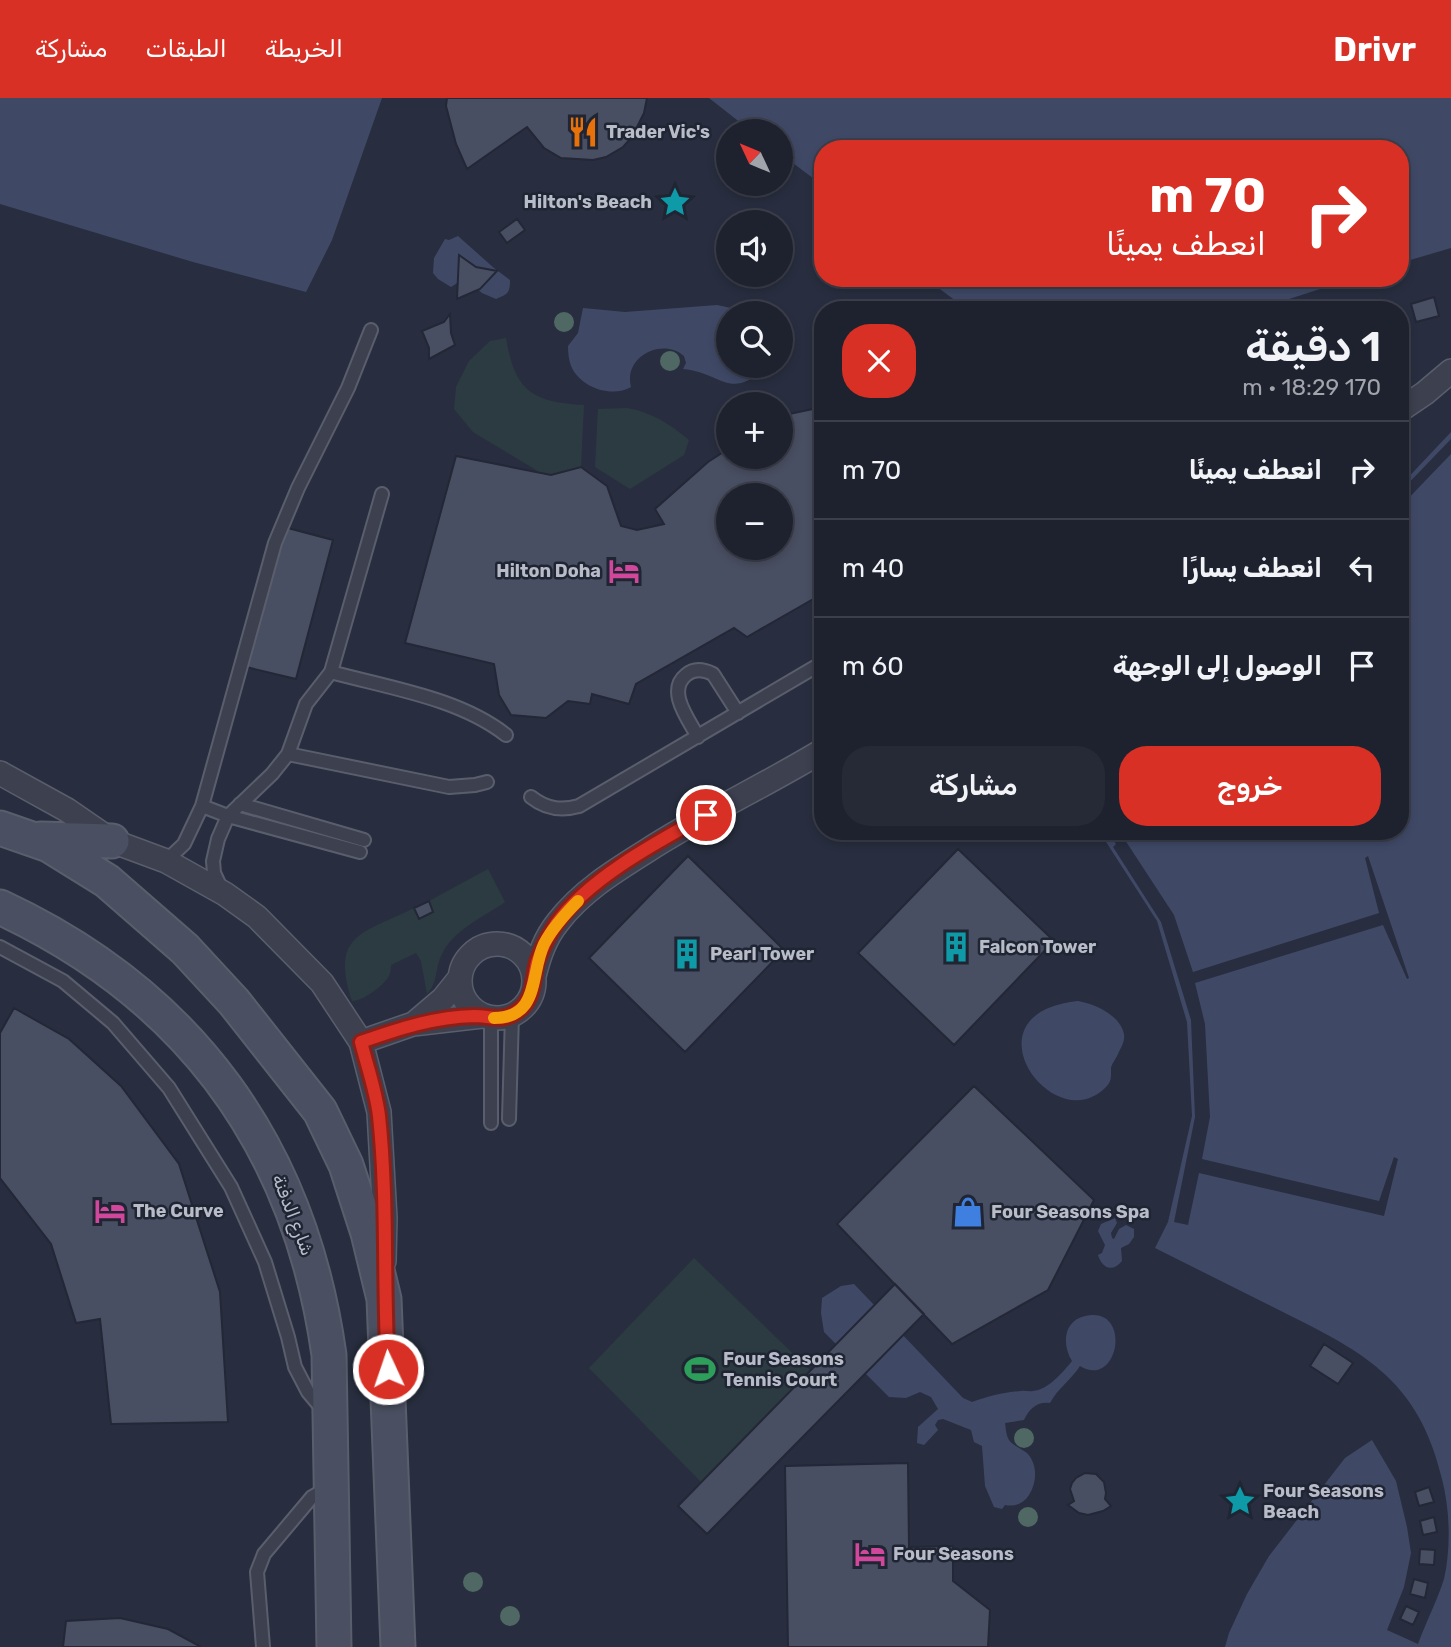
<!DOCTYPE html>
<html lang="ar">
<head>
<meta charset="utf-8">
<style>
  body { margin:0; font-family:Rubik,"Noto Naskh Arabic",sans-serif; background:#262a37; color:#f1f3f6; direction:rtl; height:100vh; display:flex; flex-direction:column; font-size:26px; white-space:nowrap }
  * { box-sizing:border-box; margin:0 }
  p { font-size:23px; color:#a1a4aa }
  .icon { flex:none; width:38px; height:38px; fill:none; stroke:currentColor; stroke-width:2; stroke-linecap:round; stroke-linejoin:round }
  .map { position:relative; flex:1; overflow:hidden; direction:ltr }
  .sheet { position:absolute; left:814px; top:203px; width:595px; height:539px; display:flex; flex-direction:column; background:#1e222f; border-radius:28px; box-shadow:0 4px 10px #0003,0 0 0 2px #3c3f4b; direction:rtl }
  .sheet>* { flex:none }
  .guide { position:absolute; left:814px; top:42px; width:595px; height:147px; border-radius:28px; box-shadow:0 4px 10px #0003,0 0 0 2px #3c3f4b; direction:rtl; background:#d93025; color:#fff; overflow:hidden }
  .needle { width:46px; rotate:314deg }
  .buttons { position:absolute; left:716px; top:21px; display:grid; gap:14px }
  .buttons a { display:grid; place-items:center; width:77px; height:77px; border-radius:50%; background:#1e222f; box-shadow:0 4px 10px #0003,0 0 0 2px #3c3f4b; font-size:35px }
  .pin { position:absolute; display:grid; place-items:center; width:60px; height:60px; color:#fff; margin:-30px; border:4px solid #fff; border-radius:50%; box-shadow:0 2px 7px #0007 }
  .me { position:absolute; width:77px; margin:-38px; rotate:357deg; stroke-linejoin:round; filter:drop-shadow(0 0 5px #0008) }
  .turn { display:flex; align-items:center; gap:24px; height:147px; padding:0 28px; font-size:32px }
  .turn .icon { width:91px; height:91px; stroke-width:2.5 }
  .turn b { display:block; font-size:49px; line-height:60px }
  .round { display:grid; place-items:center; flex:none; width:74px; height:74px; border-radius:28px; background:#262a37 }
  .headline { display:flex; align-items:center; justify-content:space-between; height:119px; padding:0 28px }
  h1 { font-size:42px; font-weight:600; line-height:52px }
  .primary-button { display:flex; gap:14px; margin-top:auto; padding:14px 28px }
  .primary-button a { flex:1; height:80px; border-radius:28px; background:#d93025; color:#fff; font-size:28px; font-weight:600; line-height:80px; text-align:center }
  .primary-button a+a { background:#262a37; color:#f1f3f6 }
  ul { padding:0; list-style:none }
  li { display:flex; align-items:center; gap:21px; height:98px; padding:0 28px; border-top:2px solid #3c3f4b }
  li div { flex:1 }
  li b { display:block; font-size:26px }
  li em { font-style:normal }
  header { display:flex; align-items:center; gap:42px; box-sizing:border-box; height:98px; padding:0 35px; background:#d93025; color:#fff }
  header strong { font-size:33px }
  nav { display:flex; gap:38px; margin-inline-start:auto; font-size:24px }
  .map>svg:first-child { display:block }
</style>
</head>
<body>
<header>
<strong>Drivr</strong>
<nav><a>الخريطة</a><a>الطبقات</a><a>مشاركة</a></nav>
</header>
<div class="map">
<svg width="1451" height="1549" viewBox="0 0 1451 1549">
  <rect width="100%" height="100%" fill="#282e3f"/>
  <path fill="#2b3b41" d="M506,240c9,53 25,64 78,67l-3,62 -30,8 -10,-2 -68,-41 -19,-23 2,-22 13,-26 21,-20z
    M627,310c24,4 43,16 62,32l-5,15 -54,34 -35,-22 3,-58z
    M488,771l17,33c-20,14 -52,28 -63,52 -7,13 -4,29 -15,40l-6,-33 -5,-8 -25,12c0,3 0,7 -2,11 -6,10 -26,25 -37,25 -22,-67 10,-67 62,-93l5,10 14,-6 -4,-11z
    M694,1160l116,112 -109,112 -112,-114z"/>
  <path fill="#3f4966" d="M0,0h382l-50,142 -26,52 -113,-30 -193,-58z
    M709,0h742v150l-51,15v-114h-578v36l-41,-31 -1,-23h-29z
    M458,138l36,32 16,12c0,13 -2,14 -14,19l-14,-6 -17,-15 -14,9 -13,-8 -5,-6 1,-15 11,-19 4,1z
    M925,180h429l-99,32h-287z
    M717,207l38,8h-27v53h39c-37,36 -44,7 -84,3l3,-6 -2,-7c-22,-19 -61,1 -53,31 -19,11 -49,1 -59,-19 -3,-6 -4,-15 -4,-22l10,-13 5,-25 42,4z
    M1451,334v1215h-226l4,-14 18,-39 22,-38 76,-98 27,-18 24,41 11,46 4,26 -7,34 -17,43 31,14c8,-22 19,-43 26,-65 7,-31 6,-69 -2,-100 -24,-102 -81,-128 -167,-171 -40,-20 -80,-40 -120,-60l13,-26 24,-106 -5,-94 -30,-101 -58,-90h301v-345z
    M1078,903c17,3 42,14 46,33 1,8 -3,13 -6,20 -2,5 -6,9 -7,14 0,8 1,13 -5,19 -52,54 -145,-74 -28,-86z
    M1115,1120l2,5 -6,10 1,5 2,1 5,-10 7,-4 8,4v8l-5,7 -8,4 1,13c-10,12 -20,7 -24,-6l4,-2 3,-8 -7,-14 3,-7z
    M854,1186l109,114 9,4c16,-6 32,-10 49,-11 4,-1 8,1 12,0 15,-1 30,-19 39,-30 -10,-16 -9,-40 13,-45 48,-11 34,74 -5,50 -9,14 -22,22 -30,37 -13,-2 -21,6 -26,17l-19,3c1,6 1,12 4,17 4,6 12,8 18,13 11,12 10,29 2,42 -6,9 -14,12 -24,10l-3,4 -8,-2 -9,-21 -3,-40 -8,-4 -3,-12 -28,-11 -5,1 -3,5 3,5 -14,15 -7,-2 1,-16 20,-18 -7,-12 -11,-5 -14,6 -17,-1 -65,-65 -3,-19 1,-15 19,-12z"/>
  <path fill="#282e3f" d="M1451,341v15l-51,53v-15z
    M1108,733h9l6,10 2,-1 49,75 19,57 186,-59 -14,-55 3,-2 41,122 -2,1 -24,-54 -188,58 10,41 5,93 -8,42 177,42 15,-44 4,2 -14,57 -185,-43 -11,52 -14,-3 21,-105 -4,-97 -30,-98 -48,-75 3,-3z"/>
  <path fill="#494f62" stroke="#232736" stroke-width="2" fill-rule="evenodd" d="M447,0h200l-3,15 -12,24 -9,10 -17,10 -13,3 -32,-2 -17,-10 -17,-21 -60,42 -11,-25 -10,-38z
    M517,121l8,11 -18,13 -8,-11z
    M459,157l17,12 21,4 -17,18 -23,10z
    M1434,199l5,19 -23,6 -5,-18z
    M450,216l1,19 4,12 -26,14v-11l-7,-17 22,-9z
    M822,309v187l-75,43 -13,-9 -98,56 -7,20 -37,-10 -2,10 -22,-3 -22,17 -35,-3 -12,-20 -5,-31 -89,-21 51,-187 95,19 30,-8 26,19 14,40 16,4 27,-6 -9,-15 53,-47 20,-13v8h52v-41zM728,397h52v53h-52z
    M284,429l49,13 -37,139 -50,-12z
    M958,751l96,92 -100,104 -96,-92z
    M688,758l96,94 -99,102 -96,-94z
    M429,803l4,11 -14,7 -5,-11z
    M14,910l55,31 52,47 58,78 41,128 8,130 -117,2 -11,-105 -24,4 -25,-79 -51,-66v-145z
    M974,988l120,114 -46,90 -96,54 -115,-120z
    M895,1186l29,30 -217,220 -29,-28z
    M1324,1246l29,19 -15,21 -28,-18z
    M908,1365l1,84 44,-1v35l37,29 -2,37h-200l-3,-181z
    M1085,1375l11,1 8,8 2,11 -1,6 6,7 -8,5 -15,4 -9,-2 -11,-8 6,-4 -4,-12 2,-6 4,-5z
    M1429,1389l5,15 -15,4 -4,-14z
    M1434,1419l3,15 -14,3 -3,-14z
    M1420,1451l15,1 -1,15 -15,-1z
    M1414,1481l14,4 -3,15 -15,-4z
    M1406,1508l13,6 -6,13 -13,-6z
    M120,1520l48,11 33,18h-138l3,-26z"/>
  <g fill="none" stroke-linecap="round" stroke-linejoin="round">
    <g stroke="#5a5e6c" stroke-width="16">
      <path id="lane" d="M331,574c58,16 128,26 175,63
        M698,639c-9,-17 -32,-46 -12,-62 8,-7 17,-6 27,-1l25,39
        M288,656l161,33 26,-2 12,-3
        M531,699c15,12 30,14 48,9l243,-143
        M240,706l124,36
        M202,708l26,10 132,36
        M166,763l18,-17 18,-38 73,-263 23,-55 50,-100 23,-58
        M222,792l-8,-17 -1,-12 5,-22 10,-23 44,-42 16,-20 18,-50 25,-32 51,-178
        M0,849l63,34 50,42 56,65 62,99 34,75 23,75 7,30 13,25 16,19
        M509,1021l3,-104
        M491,1025v-105
        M263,1549l-6,-75 7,-18 48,-57 18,-10"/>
    </g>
    <g stroke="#5a5e6c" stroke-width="26">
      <path id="street" d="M1400,312l25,-17 26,-22
        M0,675l67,37 45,31 54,20 59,33 32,23 65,66 39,59 18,70 6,106 -1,43
        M460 883a37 37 0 1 1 74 0a37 37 0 1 1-74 0Z
        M534,878c5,-20 11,-38 24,-54 23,-30 55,-50 87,-70 57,-37 119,-66 177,-101
        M416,924l27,-23 16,-20
        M361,944l52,-18 69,-8"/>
    </g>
    <g stroke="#5a5e6c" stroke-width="37">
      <path id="secondary" d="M0,730l49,17 58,36 78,68 49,53 86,109 26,54 22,68 16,66 14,348
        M41,741l71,2
        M0,809c191,89 300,241 329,448l5,292"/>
    </g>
    <use href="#lane" stroke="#3c404f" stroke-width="12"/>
    <use href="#street" stroke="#3c404f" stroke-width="23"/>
    <use href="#secondary" stroke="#4a4f61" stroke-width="33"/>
  </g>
  <g fill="#506863">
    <circle cx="564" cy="224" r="10"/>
    <circle cx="670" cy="263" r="10"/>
    <circle cx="1024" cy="1340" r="10"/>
    <circle cx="1028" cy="1419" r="10"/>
    <circle cx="473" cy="1484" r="10"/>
    <circle cx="510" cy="1518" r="10"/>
  </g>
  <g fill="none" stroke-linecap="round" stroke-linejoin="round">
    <g stroke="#8d1f18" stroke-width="18">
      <path id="route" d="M388,1271c-5,-84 0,-169 -9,-253 -3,-25 -12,-50 -18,-74 37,-13 73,-25 113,-26 15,0 28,6 41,-3 20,-12 17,-32 22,-51 5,-14 11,-26 19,-38 33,-46 101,-82 150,-109"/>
    </g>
    <use href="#route" stroke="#d93025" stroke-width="12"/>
    <path stroke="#f59e0b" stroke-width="12" d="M494,920c46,0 36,-44 50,-74 9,-17 21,-30 34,-43"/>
  </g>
  <defs>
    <g id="restaurant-bare" transform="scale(2.415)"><path d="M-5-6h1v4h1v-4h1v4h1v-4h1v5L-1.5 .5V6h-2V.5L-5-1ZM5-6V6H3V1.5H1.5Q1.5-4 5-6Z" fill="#e8710a" stroke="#202534" stroke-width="2.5" paint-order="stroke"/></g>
    <g id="sight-bare" transform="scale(2.415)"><path d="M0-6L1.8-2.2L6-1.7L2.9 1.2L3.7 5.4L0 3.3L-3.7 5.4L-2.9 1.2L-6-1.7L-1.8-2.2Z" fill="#0f9aa8" stroke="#202534" stroke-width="2.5" paint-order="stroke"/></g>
    <g id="hotel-bare" transform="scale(2.415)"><path d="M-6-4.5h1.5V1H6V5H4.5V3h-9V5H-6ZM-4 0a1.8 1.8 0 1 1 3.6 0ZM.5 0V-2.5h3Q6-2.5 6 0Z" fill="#d1479c" stroke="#202534" stroke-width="2.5" paint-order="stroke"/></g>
    <g id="building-bare" transform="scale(2.415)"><path d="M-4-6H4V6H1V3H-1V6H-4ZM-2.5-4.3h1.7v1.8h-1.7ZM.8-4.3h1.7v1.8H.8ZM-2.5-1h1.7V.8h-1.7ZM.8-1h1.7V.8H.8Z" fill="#0f9aa8" stroke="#202534" stroke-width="2.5" paint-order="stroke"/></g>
    <g id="shop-bare" transform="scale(2.415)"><path d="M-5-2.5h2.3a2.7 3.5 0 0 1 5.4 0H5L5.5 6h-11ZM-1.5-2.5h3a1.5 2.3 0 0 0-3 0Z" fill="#3f7fe0" stroke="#202534" stroke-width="2.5" paint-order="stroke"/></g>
    <g id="stadium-bare" transform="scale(2.415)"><path d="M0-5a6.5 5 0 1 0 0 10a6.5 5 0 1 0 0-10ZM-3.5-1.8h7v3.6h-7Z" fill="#2e9e5b" stroke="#202534" stroke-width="2.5" paint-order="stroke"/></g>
  </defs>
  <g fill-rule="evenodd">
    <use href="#restaurant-bare" x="583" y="34"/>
    <use href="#sight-bare" x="675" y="104"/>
    <use href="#hotel-bare" x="624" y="473"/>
    <use href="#building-bare" x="956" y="849"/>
    <use href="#building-bare" x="687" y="856"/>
    <use href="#hotel-bare" x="110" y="1113"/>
    <use href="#shop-bare" x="968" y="1114"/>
    <use href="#stadium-bare" x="700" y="1271"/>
    <use href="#sight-bare" x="1240" y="1403"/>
    <use href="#hotel-bare" x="870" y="1456"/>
  </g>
  <g text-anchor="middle" stroke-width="5" stroke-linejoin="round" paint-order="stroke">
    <g font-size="18" font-weight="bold" fill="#b8bcc9" stroke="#202534" text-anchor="start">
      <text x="606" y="40">Trader Vic's</text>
      <text x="652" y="110" text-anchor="end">Hilton's Beach</text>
      <text x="601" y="479" text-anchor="end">Hilton Doha</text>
      <text x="979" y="855">Falcon Tower</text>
      <text x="710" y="862">Pearl Tower</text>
      <text x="133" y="1119">The Curve</text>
      <text x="991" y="1120">Four Seasons Spa</text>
      <text x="723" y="1267">Four Seasons<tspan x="723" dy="21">Tennis Court</tspan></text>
      <text x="1263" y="1399">Four Seasons<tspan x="1263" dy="21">Beach</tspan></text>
      <text x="893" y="1462">Four Seasons</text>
    </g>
    <g font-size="18" fill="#b8bcc9" stroke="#202534">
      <text transform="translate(293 1117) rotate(69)" y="6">شارع الدفنة</text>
    </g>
  </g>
</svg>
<div class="buttons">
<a><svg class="needle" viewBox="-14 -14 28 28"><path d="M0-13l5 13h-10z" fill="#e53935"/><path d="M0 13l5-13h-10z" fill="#a1a4aa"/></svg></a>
<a><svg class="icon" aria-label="sound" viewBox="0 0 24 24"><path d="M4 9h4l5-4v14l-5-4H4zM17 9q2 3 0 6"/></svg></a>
<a><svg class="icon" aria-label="search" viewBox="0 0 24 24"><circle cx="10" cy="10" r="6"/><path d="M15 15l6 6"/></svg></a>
<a>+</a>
<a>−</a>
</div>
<div class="pin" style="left:706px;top:717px;background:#d93025"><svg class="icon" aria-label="arrive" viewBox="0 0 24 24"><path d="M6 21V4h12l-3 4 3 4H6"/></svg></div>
<svg class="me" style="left:388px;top:1271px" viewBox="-20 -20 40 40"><circle r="17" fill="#d93025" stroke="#fff" stroke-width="3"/><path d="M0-11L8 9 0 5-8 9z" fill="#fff"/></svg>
<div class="guide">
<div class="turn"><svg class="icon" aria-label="right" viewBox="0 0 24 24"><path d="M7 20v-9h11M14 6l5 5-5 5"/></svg><div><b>70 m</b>انعطف يمينًا</div></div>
</div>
<section class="sheet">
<div class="headline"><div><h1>1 دقيقة</h1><p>170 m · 18:29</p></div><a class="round" style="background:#d93025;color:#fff"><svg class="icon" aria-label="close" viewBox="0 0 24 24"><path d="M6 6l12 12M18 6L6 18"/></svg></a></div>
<ul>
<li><svg class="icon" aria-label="right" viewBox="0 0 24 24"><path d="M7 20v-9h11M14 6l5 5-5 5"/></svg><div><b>انعطف يمينًا</b></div><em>70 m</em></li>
<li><svg class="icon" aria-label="left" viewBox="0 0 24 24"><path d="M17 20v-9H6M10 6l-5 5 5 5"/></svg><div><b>انعطف يسارًا</b></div><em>40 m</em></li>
<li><svg class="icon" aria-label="arrive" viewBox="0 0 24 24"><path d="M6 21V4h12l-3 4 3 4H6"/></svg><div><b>الوصول إلى الوجهة</b></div><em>60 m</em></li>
</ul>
<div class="primary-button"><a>خروج</a><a>مشاركة</a></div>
</section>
</div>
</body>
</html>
